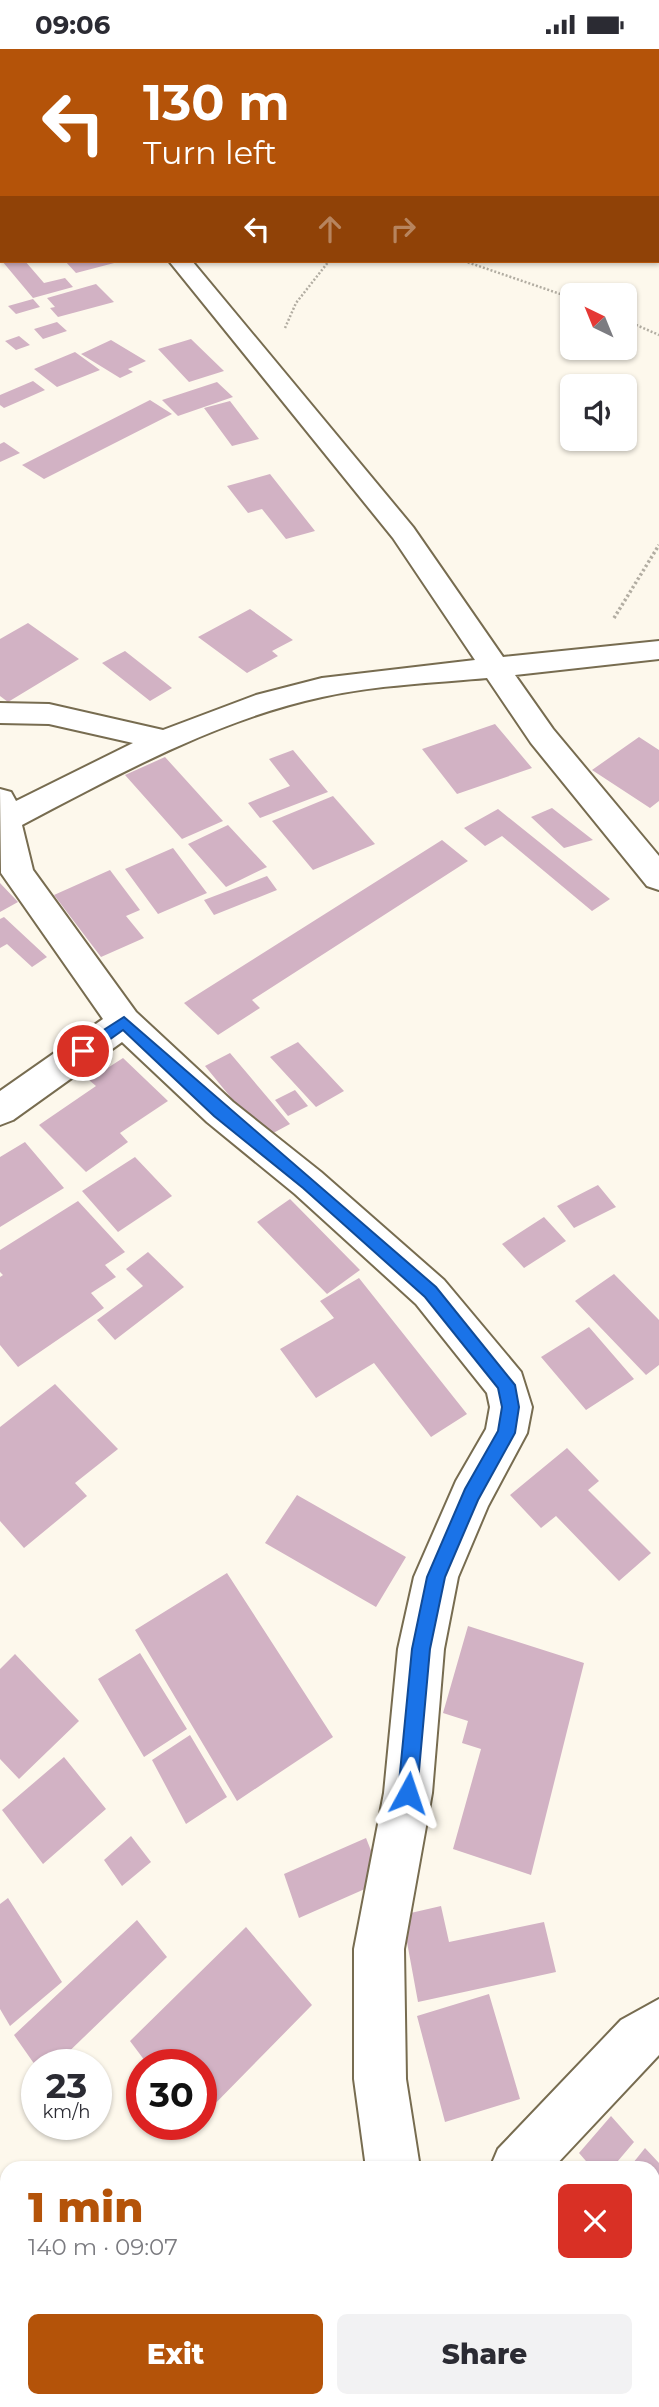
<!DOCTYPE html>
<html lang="en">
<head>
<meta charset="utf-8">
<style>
  body { margin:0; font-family:Montserrat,sans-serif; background:#f2f2f3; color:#2b2b33; height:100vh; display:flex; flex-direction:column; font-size:26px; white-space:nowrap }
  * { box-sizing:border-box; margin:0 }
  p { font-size:23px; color:#7c7c81 }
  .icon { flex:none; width:38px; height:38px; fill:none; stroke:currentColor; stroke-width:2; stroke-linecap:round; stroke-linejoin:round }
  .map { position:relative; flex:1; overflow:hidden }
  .drawer { position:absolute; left:0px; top:2112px; width:660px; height:247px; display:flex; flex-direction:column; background:#fff; border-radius:21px 21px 0 0; box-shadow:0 2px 5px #0004 }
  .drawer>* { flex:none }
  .guide { position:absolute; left:0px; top:0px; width:660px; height:214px; box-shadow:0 2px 5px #0004; background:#b45309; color:#fff; overflow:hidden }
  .needle { width:46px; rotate:317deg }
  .buttons { position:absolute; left:560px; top:234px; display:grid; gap:14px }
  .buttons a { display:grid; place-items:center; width:77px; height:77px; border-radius:10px; background:#fff; box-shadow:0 2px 5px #0004; font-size:35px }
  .speed { position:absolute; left:21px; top:2000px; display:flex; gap:14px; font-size:35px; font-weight:700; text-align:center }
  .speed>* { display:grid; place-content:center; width:91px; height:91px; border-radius:50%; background:#fff; box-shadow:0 2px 5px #0004; line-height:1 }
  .speed small { font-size:18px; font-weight:400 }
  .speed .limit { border:10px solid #d22; background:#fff; color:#111 }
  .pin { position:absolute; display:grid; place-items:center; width:60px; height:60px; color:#fff; margin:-30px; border:4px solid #fff; border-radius:50%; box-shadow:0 2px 7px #0007 }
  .me { position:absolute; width:77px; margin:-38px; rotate:5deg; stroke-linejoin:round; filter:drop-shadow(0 0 5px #0008) }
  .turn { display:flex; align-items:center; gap:24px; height:147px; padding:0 28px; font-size:32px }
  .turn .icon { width:91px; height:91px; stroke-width:2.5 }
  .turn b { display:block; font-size:49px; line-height:60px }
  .lanes { display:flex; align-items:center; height:66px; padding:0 28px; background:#0003; justify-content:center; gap:35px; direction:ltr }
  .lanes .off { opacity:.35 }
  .round { display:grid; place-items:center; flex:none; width:74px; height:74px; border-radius:10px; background:#f2f2f3 }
  .overview { display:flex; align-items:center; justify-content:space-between; height:119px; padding:0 28px }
  h1 { font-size:42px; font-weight:800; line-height:52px; color:#b45309 }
  .cta { display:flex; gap:14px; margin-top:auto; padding:14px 28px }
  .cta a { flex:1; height:80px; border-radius:10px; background:#b45309; color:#fff; font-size:28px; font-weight:800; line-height:80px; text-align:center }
  .cta a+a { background:#f2f2f3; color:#2b2b33 }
  .status { display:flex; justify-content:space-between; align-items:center; height:49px; padding:0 35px; background:#fff; direction:ltr }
  .status svg { height:19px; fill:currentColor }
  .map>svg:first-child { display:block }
</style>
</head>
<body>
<div class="status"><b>09:06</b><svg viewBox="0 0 49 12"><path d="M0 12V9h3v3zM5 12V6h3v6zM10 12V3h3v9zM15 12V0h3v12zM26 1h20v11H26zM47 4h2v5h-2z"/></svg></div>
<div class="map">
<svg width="659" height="2358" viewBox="0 0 659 2358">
  <rect width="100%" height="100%" fill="#fdf8ec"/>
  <path fill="#d2b2c4" d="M2,212h23l19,22 21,-5 8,9 -40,11z
    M65,212h53v1l-42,11z
    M96,235l18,18 -56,15 -8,-9 5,-1 -8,-9z
    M33,250l7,8 -24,7 -8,-8z
    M57,273l10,9 -24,8 -9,-10z
    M19,287l11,9 -14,5 -11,-9z
    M191,290l33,32 -35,11 -31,-33z
    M111,291l35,21 -18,8 5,3 -13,6 -39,-24z
    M75,303l25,18 -43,17 -23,-18z
    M33,332l12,9 -41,18 -4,-3v-10z
    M217,333l16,15 -55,19 -16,-16z
    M150,351l22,14 -128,65 -22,-14z
    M230,352l29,38 -27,7 -28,-38z
    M4,393l16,11 -20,9v-18z
    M270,425l45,57 -29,8 -24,-30 -14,4 -21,-27z
    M250,560l43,31 -21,11 6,5 -31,17 -49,-36z
    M28,574l51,36 -71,43 -8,-6v-57z
    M125,602l47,37 -22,13 -48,-38z
    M495,675l37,44 -75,26 -35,-45z
    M639,688l20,13v51l-9,7 -58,-38z
    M293,701l35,42 -68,26 -12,-15 42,-17 -21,-27z
    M165,708l58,64 -41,18 -57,-64z
    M333,747l42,48 -62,26 -41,-49z
    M552,759l41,32 -29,8 -33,-31z
    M498,760l112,90 -18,12 -90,-75 -17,10 -21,-18z
    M228,776l39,42 -41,20 -38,-43z
    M442,791l26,21 -216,139 8,8 -42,27 -34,-32z
    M173,799l34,45 -49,21 -33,-45z
    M110,821l30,40 -14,6 18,22 -43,19 -47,-62z
    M267,827l10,14 -63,25 -10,-15z
    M0,834l18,19 -18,10z
    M4,868l43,40 -15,10 -25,-23 -7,4v-29z
    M298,993l46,49 -28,16 -46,-50z
    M230,1004l60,71 -26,14 -59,-72z
    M123,1009l45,43 -48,32 8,9 -42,30 -47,-47 57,-39 -7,-6z
    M295,1041l13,16 -20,10 -13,-16z
    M25,1093l39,46 -64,39v-70z
    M135,1108l37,39 -54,36 -36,-41z
    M598,1136l18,22 -42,21 -17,-22z
    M290,1150l70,71 -33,24 -70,-72z
    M78,1152l47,51 -20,13 11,12 -25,16 13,15 -86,59 -18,-22v-68l3,-2 -3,-3v-22z
    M544,1168l22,24 -42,27 -22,-24z
    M148,1203l36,35 -69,53 -18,-20 46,-34 -17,-17z
    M614,1225l45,46v45l-13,10 -71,-74z
    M359,1229l108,136 -36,23 -57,-74 -58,35 -36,-49 54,-31 -14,-17z
    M589,1278l45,52 -48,31 -45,-53z
    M55,1335l63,65 -43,34 12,13 -63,52 -24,-27v-94z
    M567,1399l32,33 -11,9 63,63 -32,28 -63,-65 -15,12 -31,-33z
    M297,1446l109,62 -30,50 -111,-64z
    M227,1524l106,164 -96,64 -102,-171z
    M468,1577l116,37 -53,212 -78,-26 28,-100 -19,-6 6,-22 -25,-8z
    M140,1604l47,76 -43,28 -46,-78z
    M15,1605l64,67 -60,58 -19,-20v-90z
    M190,1686l37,62 -41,27 -34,-64z
    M64,1708l42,52 -63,55 -41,-54z
    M131,1787l20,26 -29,24 -18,-26z
    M366,1789l17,43 -84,37 -15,-44z
    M8,1849l54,84 -52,44 -10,-17v-105z
    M441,1857l8,36 95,-20 12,50 -138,30 -16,-87z
    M137,1871l30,37 -112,108h-20l-21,-30z
    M246,1878l66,78 -111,113v-53h-53l-18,-24z
    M489,1945l31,105 -75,23 -28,-106z
    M611,2067l23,26 -22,26h-20l-13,-15z
    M645,2099l14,15v244h-82l-6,-6h82v-233h-24z
    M0,2212l7,11v48l-7,7z"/>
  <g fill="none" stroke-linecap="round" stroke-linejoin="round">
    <g stroke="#776c50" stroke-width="4">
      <path id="minor" d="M17,0h20l1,2h-20z
        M607,0h23l-25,2z
        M0,54h2v12h-2z
        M0,167h2v14h-2z
        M169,212h23l221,266 90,130 156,-16v18l-144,16 38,54 106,127v34l-12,-4 -116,-143 -44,-65c-55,5 -111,7 -165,19 -106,23 -205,78 -300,128l11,45 103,142 97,90 88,70 123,108 77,92 11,35 -5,26 -39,73 -30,71 -14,72 -12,144 -28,156 2,130 14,89h-54l-12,-89v-130l30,-156 14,-144 16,-72 42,-96 30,-52 4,-22 -3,-14 -71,-89 -121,-110 -88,-72 -85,-80 -109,78 -13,5v-34l103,-72 -102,-146 -1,-84 11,3 5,9 117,-58 -84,-19 -49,-1v-20l49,1 114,26 93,-35 66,-17 153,-18 -82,-122z
        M659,1950v56l-106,113h-63l8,-19 123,-129z
        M273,2352h60l-3,6h-60z"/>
    </g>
    <path stroke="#b2ada2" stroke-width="2.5" stroke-dasharray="2 2" stroke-linecap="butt" d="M464,212l108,37
      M625,271l34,15
      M285,279l11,-25 33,-42"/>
    <path stroke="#b2ada2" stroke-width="3.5" stroke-dasharray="2.5 2.5" stroke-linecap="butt" d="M614,569l45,-73"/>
    <use href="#minor" fill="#fff" fill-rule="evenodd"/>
  </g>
  <path fill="#1a73e8" stroke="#114b97" stroke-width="2" d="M124,968l312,270 79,98 4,22 -4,26 -37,67 -33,77 -15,72 -13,144 -2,7 -7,3 -7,-3 -3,-7 14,-144 15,-72 38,-88 33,-58 4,-24 -4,-19 -73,-91 -122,-109 -89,-72 -91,-86 -35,25h-11v-8z"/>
</svg>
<div class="buttons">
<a><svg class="needle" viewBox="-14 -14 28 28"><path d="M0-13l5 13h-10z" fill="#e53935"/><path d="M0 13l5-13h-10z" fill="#7c7c81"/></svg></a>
<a><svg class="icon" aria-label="sound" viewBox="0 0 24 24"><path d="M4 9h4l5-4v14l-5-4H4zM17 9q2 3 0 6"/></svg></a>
</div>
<div class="speed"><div>23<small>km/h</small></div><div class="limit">30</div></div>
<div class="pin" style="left:83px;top:1002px;background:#d93025"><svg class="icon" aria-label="arrive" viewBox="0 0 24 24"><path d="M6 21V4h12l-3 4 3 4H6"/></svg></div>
<svg class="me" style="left:408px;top:1744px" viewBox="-20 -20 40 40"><path d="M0-17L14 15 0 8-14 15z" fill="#1a73e8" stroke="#fff" stroke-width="4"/></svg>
<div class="guide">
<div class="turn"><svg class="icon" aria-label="left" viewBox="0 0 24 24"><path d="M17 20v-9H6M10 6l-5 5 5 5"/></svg><div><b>130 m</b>Turn left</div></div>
<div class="lanes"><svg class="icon" aria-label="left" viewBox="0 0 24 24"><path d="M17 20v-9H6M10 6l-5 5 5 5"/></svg><svg class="icon off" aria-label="ahead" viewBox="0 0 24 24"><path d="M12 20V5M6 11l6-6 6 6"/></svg><svg class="icon off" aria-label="right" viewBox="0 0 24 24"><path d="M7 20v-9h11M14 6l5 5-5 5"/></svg></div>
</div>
<section class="drawer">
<div class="overview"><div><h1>1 min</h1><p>140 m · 09:07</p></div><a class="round" style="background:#d93025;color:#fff"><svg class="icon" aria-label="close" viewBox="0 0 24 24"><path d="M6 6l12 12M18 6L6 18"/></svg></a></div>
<div class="cta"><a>Exit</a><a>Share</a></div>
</section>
</div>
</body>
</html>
